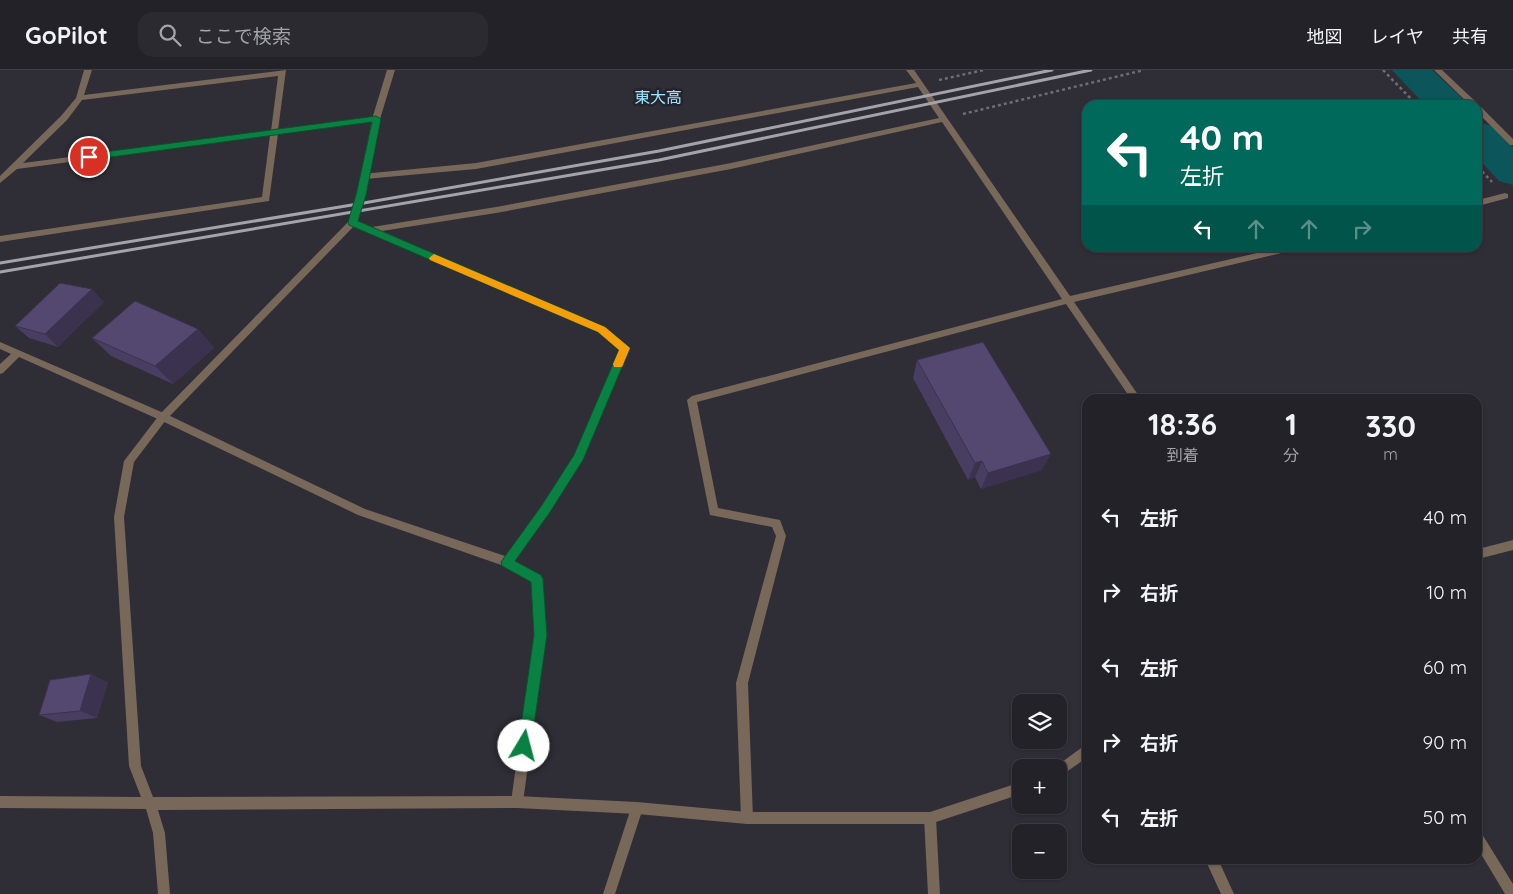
<!DOCTYPE html>
<html lang="ja">
<head>
<meta charset="utf-8">
<style>
  body { margin:0; font-family:Quicksand,"Noto Sans JP",sans-serif; background:#2b2a30; color:#f1f3f6; height:100vh; display:flex; flex-direction:column; font-size:19px; white-space:nowrap }
  * { box-sizing:border-box; margin:0 }
  p { font-size:16px; color:#a3a4a8 }
  .icon { flex:none; width:28px; height:28px; fill:none; stroke:currentColor; stroke-width:2; stroke-linecap:round; stroke-linejoin:round }
  .map { position:relative; flex:1; overflow:hidden }
  .details { position:absolute; left:1082px; top:324px; width:400px; height:470px; display:flex; flex-direction:column; background:#232228; border-radius:15px; box-shadow:0 1px 4px #0004,0 0 0 1px #403f45 }
  .details>* { flex:none }
  .hud { position:absolute; left:1082px; top:30px; width:400px; height:152px; border-radius:15px; box-shadow:0 1px 4px #0004,0 0 0 1px #403f45; background:#00695c; color:#fff; overflow:hidden }
  .buttons { position:absolute; left:1012px; top:624px; display:grid; gap:10px }
  .buttons a { display:grid; place-items:center; width:55px; height:55px; border-radius:10px; background:#232228; box-shadow:0 1px 4px #0004,0 0 0 1px #403f45; font-size:25px }
  .pin { position:absolute; display:grid; place-items:center; width:42px; height:42px; color:#fff; margin:-21px; border:2px solid #fff; border-radius:50%; box-shadow:0 1px 5px #0007 }
  .me { position:absolute; width:55px; margin:-28px; rotate:8deg; stroke-linejoin:round; filter:drop-shadow(0 0 4px #0008) }
  .turn { display:flex; align-items:center; gap:18px; height:105px; padding:0 15px; font-size:22px }
  .turn .icon { width:65px; height:65px; stroke-width:2.5 }
  .turn b { display:block; font-size:35px; line-height:42px }
  .lanes { display:flex; align-items:center; height:48px; padding:0 15px; background:#0003; justify-content:center; gap:25px; direction:ltr }
  .lanes .off { opacity:.35 }
  .eta { display:flex; justify-content:space-evenly; align-items:center; height:85px; text-align:center }
  .eta b { font-size:30px; font-weight:700; line-height:35px }
  ul { padding:0; list-style:none }
  li { display:flex; align-items:center; gap:15px; height:75px; padding:0 15px }
  li div { flex:1 }
  li b { display:block; font-size:19px }
  li em { font-style:normal }
  header { display:flex; align-items:center; gap:30px; box-sizing:border-box; height:70px; padding:0 25px; background:#232228; border-bottom:1px solid #403f45 }
  header strong { font-size:24px }
  nav { display:flex; gap:28px; margin-inline-start:auto; font-size:18px }
  .search { width:350px; height:45px; background:#2b2a30; display:flex; align-items:center; gap:12px; box-sizing:border-box; padding:0 18px; border-radius:15px; color:#a3a4a8; font-size:19px }
  .map>svg:first-child { display:block }
</style>
</head>
<body>
<header>
<strong>GoPilot</strong>
<div class="search"><svg class="icon" aria-label="search" viewBox="0 0 24 24"><circle cx="10" cy="10" r="6"/><path d="M15 15l6 6"/></svg>ここで検索</div>
<nav><a>地図</a><a>レイヤ</a><a>共有</a></nav>
</header>
<div class="map">
<svg width="1513" height="824" viewBox="0 0 1513 824">
  <rect width="100%" height="100%" fill="#2f2d36"/>
  <g fill="none" stroke-linecap="round" stroke-linejoin="round">
    <path fill="#0c555a" fill-rule="evenodd" d="M1392,0h40l29,27 5,8h-41z
      M1478,52l14,4 21,21v38l-14,-4 -21,-23z"/>
    <path stroke="#6e6c74" stroke-width="2.5" stroke-dasharray="3 3" stroke-linecap="butt" d="M1383,0l34,35
      M939,10l45,-10
      M963,44l181,-44
      M1478,97l14,15"/>
    <path fill="#776859" fill-rule="evenodd" d="M84,0h8l-8,25 202,-25 -8,60 98,-13 4,2 -4,2 -98,13 -9,67 -269,41v-6l262,-39 8,-62 -253,34 -17,14v-7l61,-60 15,-18zM278,6l-7,55 -248,32 44,-43 15,-20z
      M906,0h8l156,226 209,-48h15l-4,3 -216,51 67,97h-10l-65,-95 -369,98 21,106 62,12 6,16 -38,147 5,135 -2,4 -4,2 -4,-2 -2,-4 -5,-135 40,-147 -4,-9 -62,-12 -23,-115 5,-4 370,-97 -120,-177 -211,47 -235,44 -114,18 222,97 26,21 -48,111 -32,52 -36,49 26,15 1,3 5,56 -23,167 -2,4 -4,2 -4,-2 -2,-4 23,-167 -3,-53 -27,-16 -146,-51 -198,-95 -141,-63 -16,16 -3,1v-10l11,-10 -11,-5v-7l166,72 199,95 140,47 37,-50 33,-51 45,-105 -22,-18 -248,-108v-4h6l16,7 124,-20 235,-44 208,-45 -21,-31 -442,82 -111,10 -3,-1v-4l114,-11 440,-80z
      M1434,0h8l35,33 1,2h-8z
      M1478,37h3l32,32v6h-3l-32,-32z
      M1505,123l3,1v4l-30,8v-6z
      M637,732l4,2 2,4 -28,86h-12l28,-86 2,-4z
      M930,742l4,2 2,4 4,76h-12l-4,-76 2,-4z
      M1478,762l4,2 31,50v10h-8l-27,-45z
      M1205,789h13l16,35h-13z"/>
    <path fill="#776859" fill-rule="evenodd" d="M387,0h8l-15,49 -11,57 -13,48 -190,196 -32,42 -10,55 17,249 12,31 364,-1 120,6 110,10h183l91,-30v12l-91,30h-183l-110,-10 -120,-6 -359,2 7,23 5,61h-12l-5,-61 -7,-24 -146,-1v-12l141,1 -12,-31 -15,-249 10,-56 36,-47 189,-193 12,-45 11,-57z
      M1513,470v10l-35,9v-10z
      M1088,673v14l-29,20v-9l-4,-1z"/>
    <path stroke="#a4a3aa" stroke-width="3" d="M0,193l358,-59 301,-53 393,-81
      M0,202l659,-112 432,-90"/>
  </g>
  <path fill="#483e61" d="M104,232l-46,45 -29,-9 -14,-12z
    M198,259l16,19 -41,36 -62,-28 -19,-18z
    M917,290l125,110 -61,19 -6,-12 -7,3 -55,-102z
    M108,612l-11,36 -40,4 -18,-7z"/>
  <path fill="#3b324f" d="M92,219l12,13 -46,45 -13,-13z
    M198,259l16,19 -41,36 -18,-18z
    M1051,384l-9,16 -61,19 7,-16z
    M982,391l-7,16 -7,3 7,-17z
    M91,604l17,8 -11,36 -17,-7z"/>
  <path fill="#544871" stroke="#3b324f" d="M60,213l32,6 -47,45 -30,-8z
    M135,231l63,28 -43,37 -63,-28z
    M983,272l68,112 -63,19 -6,-12 -7,2 -58,-103z
    M91,604l-11,37 -41,4 11,-35z"/>
  <path fill="#0b8043" stroke="#07532c" d="M376,46l5,3 -15,76 -8,26 247,106 25,21 -47,112 -33,52 -35,49 26,14 2,4 4,56 -16,111 -2,5 -5,2 -4,-2 -2,-5 16,-111 -3,-53 -29,-16 -1,-4 41,-57 32,-50 45,-105 -21,-18 -249,-107 -1,-3 8,-27 16,-73 -283,38 -4,-3 4,-3z"/>
  <path fill="#f59e0b" d="M434,184l171,73 25,21 -8,19h-8l-1,-3 6,-14 -21,-18 -168,-72 -1,-2z"/>
  <g text-anchor="middle" stroke-width="5" stroke-linejoin="round" paint-order="stroke">
    <g font-size="16" fill="#9be2fd" stroke="#25232b">
      <text x="658" y="33">東大高</text>
    </g>
  </g>
</svg>
<div class="buttons">
<a><svg class="icon" aria-label="layers" viewBox="0 0 24 24"><path d="M12 4l9 5-9 5-9-5zM3 14l9 5 9-5"/></svg></a>
<a>+</a>
<a>−</a>
</div>
<div class="pin" style="left:89px;top:87px;background:#d93025"><svg class="icon" aria-label="arrive" viewBox="0 0 24 24"><path d="M6 21V4h12l-3 4 3 4H6"/></svg></div>
<svg class="me" style="left:524px;top:676px" viewBox="-20 -20 40 40"><circle r="19" fill="#fff"/><path d="M0-13L10 11 0 6-10 11z" fill="#0b8043"/></svg>
<div class="hud">
<div class="turn"><svg class="icon" aria-label="left" viewBox="0 0 24 24"><path d="M17 20v-9H6M10 6l-5 5 5 5"/></svg><div><b>40 m</b>左折</div></div>
<div class="lanes"><svg class="icon" aria-label="left" viewBox="0 0 24 24"><path d="M17 20v-9H6M10 6l-5 5 5 5"/></svg><svg class="icon off" aria-label="ahead" viewBox="0 0 24 24"><path d="M12 20V5M6 11l6-6 6 6"/></svg><svg class="icon off" aria-label="ahead" viewBox="0 0 24 24"><path d="M12 20V5M6 11l6-6 6 6"/></svg><svg class="icon off" aria-label="right" viewBox="0 0 24 24"><path d="M7 20v-9h11M14 6l5 5-5 5"/></svg></div>
</div>
<section class="details">
<div class="eta">
<div><b>18:36</b><p>到着</p></div>
<div><b>1</b><p>分</p></div>
<div><b>330</b><p>m</p></div>
</div>
<ul>
<li><svg class="icon" aria-label="left" viewBox="0 0 24 24"><path d="M17 20v-9H6M10 6l-5 5 5 5"/></svg><div><b>左折</b></div><em>40 m</em></li>
<li><svg class="icon" aria-label="right" viewBox="0 0 24 24"><path d="M7 20v-9h11M14 6l5 5-5 5"/></svg><div><b>右折</b></div><em>10 m</em></li>
<li><svg class="icon" aria-label="left" viewBox="0 0 24 24"><path d="M17 20v-9H6M10 6l-5 5 5 5"/></svg><div><b>左折</b></div><em>60 m</em></li>
<li><svg class="icon" aria-label="right" viewBox="0 0 24 24"><path d="M7 20v-9h11M14 6l5 5-5 5"/></svg><div><b>右折</b></div><em>90 m</em></li>
<li><svg class="icon" aria-label="left" viewBox="0 0 24 24"><path d="M17 20v-9H6M10 6l-5 5 5 5"/></svg><div><b>左折</b></div><em>50 m</em></li>
</ul>
</section>
</div>
</body>
</html>
